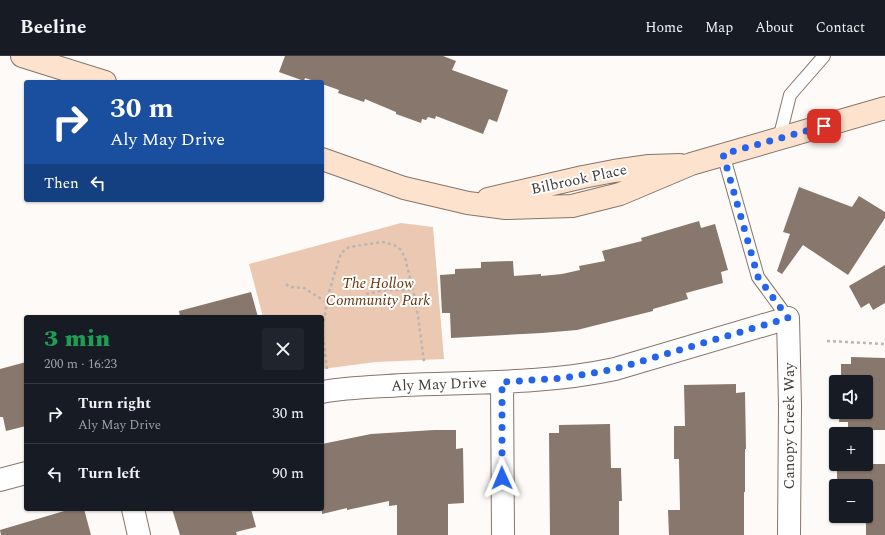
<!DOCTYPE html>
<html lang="en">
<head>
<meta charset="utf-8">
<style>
  body { margin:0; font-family:Spectral,serif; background:#20242c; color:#f1f3f6; height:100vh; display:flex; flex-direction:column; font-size:15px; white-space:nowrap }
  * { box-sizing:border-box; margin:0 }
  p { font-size:13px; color:#9ea1a6 }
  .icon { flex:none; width:22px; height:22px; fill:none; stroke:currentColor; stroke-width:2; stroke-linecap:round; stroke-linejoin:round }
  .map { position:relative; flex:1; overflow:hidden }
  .details { position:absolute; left:24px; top:259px; width:300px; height:196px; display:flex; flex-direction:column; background:#171b24; border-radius:4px; box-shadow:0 1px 3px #0004 }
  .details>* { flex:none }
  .guide { position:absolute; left:24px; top:24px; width:300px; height:122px; border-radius:4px; box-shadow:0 1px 3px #0004; background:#1a4fa0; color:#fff; overflow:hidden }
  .fabs { position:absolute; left:829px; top:319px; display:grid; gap:8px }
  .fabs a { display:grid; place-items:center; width:44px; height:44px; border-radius:4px; background:#171b24; box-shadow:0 1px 3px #0004; font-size:20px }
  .pin { position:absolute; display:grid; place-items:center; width:34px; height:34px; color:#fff; margin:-17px; border-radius:8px; box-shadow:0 2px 6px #0006 }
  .me { position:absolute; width:44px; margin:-22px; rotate:359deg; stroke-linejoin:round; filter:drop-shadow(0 0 3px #0008) }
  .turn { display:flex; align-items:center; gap:14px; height:84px; padding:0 20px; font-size:18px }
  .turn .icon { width:52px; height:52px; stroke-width:2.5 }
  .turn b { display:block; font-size:28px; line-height:34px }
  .then { display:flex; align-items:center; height:38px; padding:0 20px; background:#0003; gap:8px; font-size:15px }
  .round { display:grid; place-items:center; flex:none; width:42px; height:42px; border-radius:4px; background:#20242c }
  .head { display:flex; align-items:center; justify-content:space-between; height:68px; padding:0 20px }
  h1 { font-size:24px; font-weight:800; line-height:30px; color:#1e9e55 }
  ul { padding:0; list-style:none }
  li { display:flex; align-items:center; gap:12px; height:60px; padding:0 20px; border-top:1px solid #363941 }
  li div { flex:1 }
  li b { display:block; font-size:15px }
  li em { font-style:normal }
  header { display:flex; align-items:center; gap:24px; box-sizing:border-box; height:56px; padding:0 20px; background:#171b24; border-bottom:1px solid #363941 }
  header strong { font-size:19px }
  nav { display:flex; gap:22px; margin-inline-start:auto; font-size:14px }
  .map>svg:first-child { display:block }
</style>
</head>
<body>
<header>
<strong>Beeline</strong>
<nav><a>Home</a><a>Map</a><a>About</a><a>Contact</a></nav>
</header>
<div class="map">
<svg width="885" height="479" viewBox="0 0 885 479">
  <rect width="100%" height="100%" fill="#fefaf7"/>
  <path fill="#eac8b2" d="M401,167l32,4 11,132 -68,3 -54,7v-52h-59l-14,-53z"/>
  <path fill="#88776c" d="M285,0h158l13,5 -4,9 56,20 -11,32 -8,-3 -6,15 -47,-18 -1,3 -7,-2 -2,3 -4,-1 -1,4 -25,-9v-2l-31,-13 -1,3 -26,-9 1,-3 -17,-6v-2h-5l-12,-4 -1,3 -25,-9z
    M799,131l53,20 7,-11 26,16v6l-37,57 -45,-30 -21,29 -5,-3 13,-37 -7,-2z
    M699,165l2,7 14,-4 13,46 -7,2 2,11 -37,10 2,6 -35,10v2l-76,19 -35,3 -91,5 -1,-25h-8l-2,-38 15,-1v-5l26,-1v-6l32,-1 1,15 27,-2v2l21,-2 18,-4 -1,-4 26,-5 -3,-10 40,-10 -1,-3z
    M885,209v38l-12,7 -4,-7 -8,5 -12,-22z
    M251,236l7,25h-78l-1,-6z
    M851,301l34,1v72h-37v-8h-9l1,-10h26v-30h-25v-18h10z
    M26,306v64l-20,5 -3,-14h-3v-48z
    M736,328v9l9,-1 1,57h-1v43h-1v43h-75l-1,-25h12l-1,-51h-5v-33h11l-1,-41z
    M610,368l1,44h10l1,33h-3v34h-69l-1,-102h10v-8z
    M434,374h22v19l7,-1 1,55 -16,1v31h-51v-30l-8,1v-5l-42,9v-2l-25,6v-70l49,-10z
    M837,408h48v71h-19v-49h-29z
    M71,453h13l7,26h-90l-1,-5z
    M172,453h79l5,18 -20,5 1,3h-57z"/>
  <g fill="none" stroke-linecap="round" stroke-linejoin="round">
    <g stroke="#86756a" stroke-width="14">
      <path id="lane" d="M779,83l11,-44 34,-39
        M723,98l35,123 30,41"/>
    </g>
    <g stroke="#86756a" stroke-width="24">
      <path id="street" d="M502,326l1,153
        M322,336c27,-5 54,-5 81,-7 72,-3 142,-1 212,-16l173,-51 2,87 -1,130
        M0,424l26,-7
        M133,453l6,26"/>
    </g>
    <g stroke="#86756a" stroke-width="24">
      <path id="secondary" d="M22,0l83,26
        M322,103l82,29 64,15 38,5 66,-2 48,-12 71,-30 194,-56
        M488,143l95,-22 31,-6 35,-5 31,-1"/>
    </g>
    <path stroke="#bbb6b2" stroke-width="2.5" stroke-dasharray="3 3" stroke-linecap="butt" d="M286,228l4,3 14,1 22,14
      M366,238l20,-4h27
      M827,285l58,3
      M327,313l-4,-32v-12l6,-33 12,-39 8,-6 34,-5 11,3 7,5 4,8 8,32 5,26 6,46"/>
    <use href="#lane" stroke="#fff" stroke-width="12"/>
    <use href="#street" stroke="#fff" stroke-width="22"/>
    <use href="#secondary" stroke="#fde2ce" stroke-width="22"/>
  </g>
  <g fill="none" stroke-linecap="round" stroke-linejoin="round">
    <path stroke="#2563eb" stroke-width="7" stroke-dasharray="0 12.6" d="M502,422v-96l62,-4 51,-9 173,-51 -30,-41 -35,-123 101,-28"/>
  </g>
  <g text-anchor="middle" stroke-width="4" stroke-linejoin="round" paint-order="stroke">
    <g font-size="15" fill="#423b36" stroke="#fff">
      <text transform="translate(579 123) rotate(-12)" y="5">Bilbrook Place</text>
      <text transform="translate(439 328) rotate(-2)" y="5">Aly May Drive</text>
      <text transform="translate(789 370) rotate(-90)" y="5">Canopy Creek Way</text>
    </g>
    <g font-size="15" font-style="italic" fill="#64330a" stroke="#fff">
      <text x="378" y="232">The Hollow<tspan x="378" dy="17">Community Park</tspan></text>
    </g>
  </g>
</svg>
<div class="fabs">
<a><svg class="icon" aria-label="sound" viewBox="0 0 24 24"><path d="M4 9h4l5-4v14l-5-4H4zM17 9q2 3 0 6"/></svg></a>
<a>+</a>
<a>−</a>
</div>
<div class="pin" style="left:824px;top:70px;background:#d93025"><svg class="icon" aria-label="arrive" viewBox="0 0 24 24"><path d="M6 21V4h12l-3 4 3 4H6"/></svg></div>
<svg class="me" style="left:502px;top:422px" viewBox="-20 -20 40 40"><path d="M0-17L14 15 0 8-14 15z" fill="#2563eb" stroke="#fff" stroke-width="4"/></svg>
<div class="guide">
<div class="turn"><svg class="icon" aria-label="right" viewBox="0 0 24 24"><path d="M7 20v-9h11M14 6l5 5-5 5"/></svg><div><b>30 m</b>Aly May Drive</div></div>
<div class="then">Then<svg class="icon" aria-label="left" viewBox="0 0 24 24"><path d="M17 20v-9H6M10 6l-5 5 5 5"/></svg></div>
</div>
<section class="details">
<div class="head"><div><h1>3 min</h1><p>200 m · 16:23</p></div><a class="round"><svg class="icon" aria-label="close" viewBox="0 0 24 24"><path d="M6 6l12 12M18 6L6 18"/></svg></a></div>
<ul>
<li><svg class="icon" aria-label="right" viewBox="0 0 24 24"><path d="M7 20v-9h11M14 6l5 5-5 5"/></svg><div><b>Turn right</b><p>Aly May Drive</p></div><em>30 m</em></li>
<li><svg class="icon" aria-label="left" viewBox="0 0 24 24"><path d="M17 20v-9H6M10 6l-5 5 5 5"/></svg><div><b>Turn left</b></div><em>90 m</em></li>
</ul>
</section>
</div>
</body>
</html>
